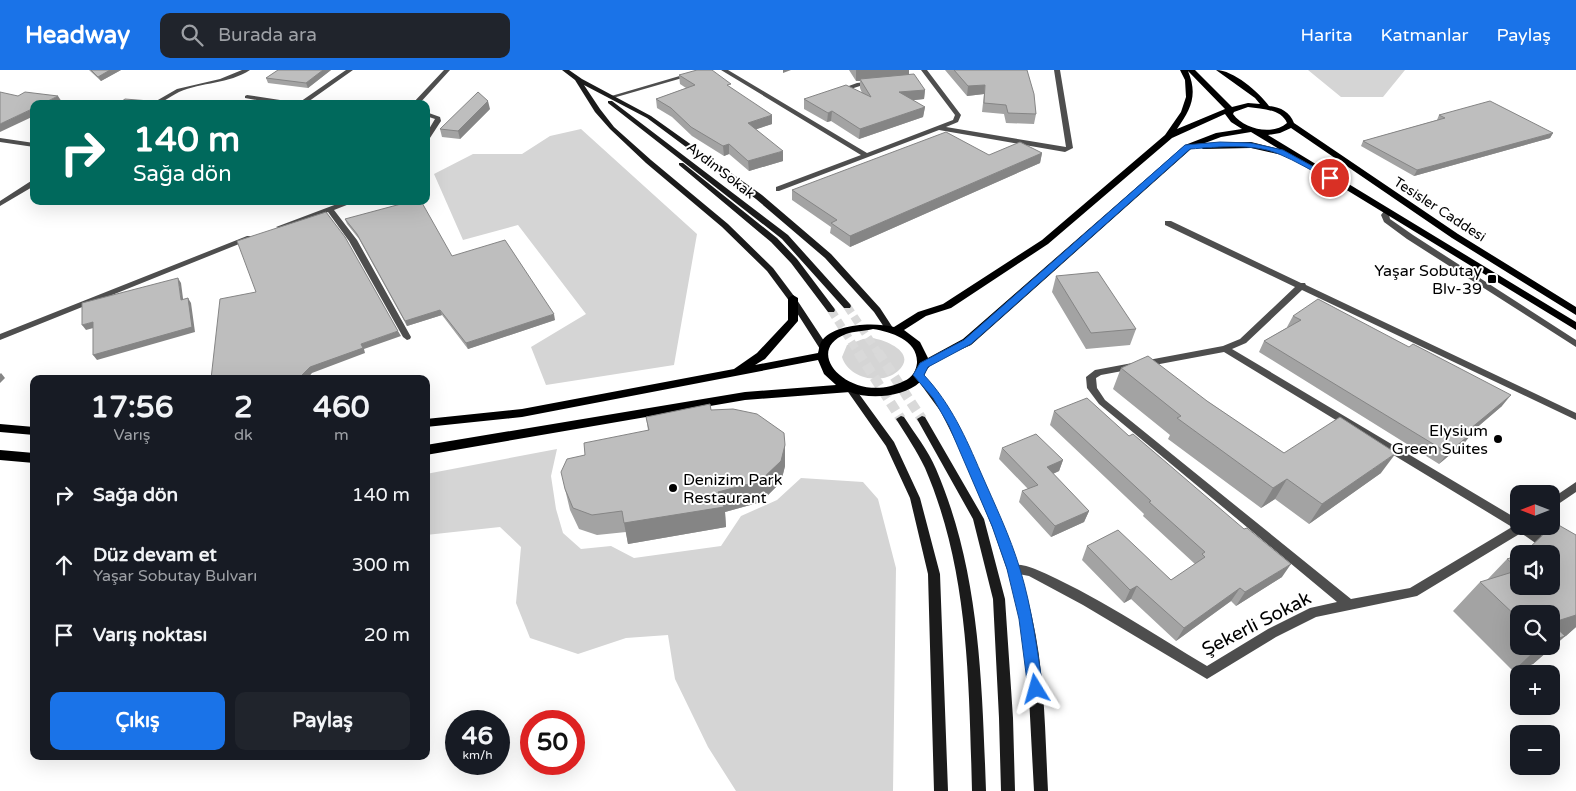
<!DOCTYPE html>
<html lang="tr">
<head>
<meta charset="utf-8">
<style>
  body { margin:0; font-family:"Varela Round",sans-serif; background:#20242c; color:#f1f3f6; height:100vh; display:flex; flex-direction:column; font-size:19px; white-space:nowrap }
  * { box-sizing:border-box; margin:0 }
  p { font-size:16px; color:#9ea1a6 }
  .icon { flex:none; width:28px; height:28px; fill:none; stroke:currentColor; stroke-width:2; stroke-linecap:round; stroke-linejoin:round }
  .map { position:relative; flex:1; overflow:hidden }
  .sheet { position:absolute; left:30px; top:305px; width:400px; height:385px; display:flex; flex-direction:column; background:#171b24; border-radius:10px; box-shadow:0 5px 20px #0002 }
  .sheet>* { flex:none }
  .guide { position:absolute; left:30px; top:30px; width:400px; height:105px; border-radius:10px; box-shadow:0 5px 20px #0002; background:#00695c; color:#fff; overflow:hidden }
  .needle { width:32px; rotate:270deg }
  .controls { position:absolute; left:1510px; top:415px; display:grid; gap:10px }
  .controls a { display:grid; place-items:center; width:50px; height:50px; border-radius:10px; background:#171b24; box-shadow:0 5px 20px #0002; font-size:25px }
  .speed { position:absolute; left:445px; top:640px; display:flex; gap:10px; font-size:25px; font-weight:700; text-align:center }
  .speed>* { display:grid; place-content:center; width:65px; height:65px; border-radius:50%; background:#171b24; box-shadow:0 5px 20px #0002; line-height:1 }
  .speed small { font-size:12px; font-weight:400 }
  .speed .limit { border:8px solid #d22; background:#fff; color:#111 }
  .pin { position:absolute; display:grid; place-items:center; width:42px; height:42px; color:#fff; margin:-21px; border:2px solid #fff; border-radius:50%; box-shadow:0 1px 5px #0007 }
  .me { position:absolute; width:55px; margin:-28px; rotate:352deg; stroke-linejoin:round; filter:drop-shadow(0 0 4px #0008) }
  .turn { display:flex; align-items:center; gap:18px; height:105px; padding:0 20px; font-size:22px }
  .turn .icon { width:65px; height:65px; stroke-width:2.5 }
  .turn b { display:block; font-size:35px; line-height:42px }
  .eta { display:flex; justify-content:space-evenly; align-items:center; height:85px; text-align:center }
  .eta b { font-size:30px; font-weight:700; line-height:35px }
  .button { display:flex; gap:10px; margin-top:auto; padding:10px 20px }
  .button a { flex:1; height:58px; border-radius:10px; background:#1a73e8; color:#fff; font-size:20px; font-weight:700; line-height:58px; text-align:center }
  .button a+a { background:#20242c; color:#f1f3f6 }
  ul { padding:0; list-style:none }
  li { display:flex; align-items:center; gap:15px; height:70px; padding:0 20px }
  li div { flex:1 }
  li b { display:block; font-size:19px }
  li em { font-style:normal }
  header { display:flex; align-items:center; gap:30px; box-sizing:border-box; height:70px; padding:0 25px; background:#1a73e8; color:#fff }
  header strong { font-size:24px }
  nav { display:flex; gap:28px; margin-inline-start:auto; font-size:18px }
  .search { width:350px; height:45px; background:#20242c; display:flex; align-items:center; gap:12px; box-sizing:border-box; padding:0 18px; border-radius:10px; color:#9ea1a6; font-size:19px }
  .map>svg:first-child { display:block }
</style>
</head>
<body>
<header>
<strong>Headway</strong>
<div class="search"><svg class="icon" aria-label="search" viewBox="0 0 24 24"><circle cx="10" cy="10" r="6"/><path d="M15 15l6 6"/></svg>Burada ara</div>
<nav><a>Harita</a><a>Katmanlar</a><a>Paylaş</a></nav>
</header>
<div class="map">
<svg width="1576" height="721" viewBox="0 0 1576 721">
  <rect width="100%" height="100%" fill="#fff"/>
  <path fill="#d5d5d5" d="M1308,0h97l-22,27h-42z
    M581,59l116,105 -23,131 -128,20 -15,-38 55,-33 -68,-89 -55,15 -29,-66 39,-20h49l28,-18z
    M872,268c14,2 46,15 26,33 -17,15 -50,7 -56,-14l5,-12 16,-6z
    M557,379l-6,27 5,33 7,24 18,16 30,-3 23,12 87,-12 20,-30 36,-16 24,-22 62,4 15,17 18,69 -3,223h-157l-28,-44 -33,-68 -7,-44 -42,3 -48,16 -48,-16 -14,-35 5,-56 -21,-20 -74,8v-61z"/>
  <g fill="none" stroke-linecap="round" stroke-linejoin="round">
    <path stroke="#d9d9d9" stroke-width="8" stroke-dasharray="8 4.5" stroke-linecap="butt" d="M847,236l32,48
      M831,240l28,44"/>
    <path stroke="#d9d9d9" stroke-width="10" stroke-dasharray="10 5" stroke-linecap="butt" d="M858,282l43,67
      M878,282l44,67"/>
    <path fill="#4e4e4e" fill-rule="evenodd" d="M242,0h8c-21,14 -48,12 -71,22 -10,5 -17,12 -28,12l26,-15 43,-10z
      M346,0h7l-48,34h-8z
      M444,0h6l-31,34h-7z
      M700,0h10l-97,28 -5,-1z
      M721,0h7l139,83 86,-33 2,-5 -34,-45h6l34,45 -3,7 -12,5 120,20 -12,-77h6l13,78 -8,4 -126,-22 -160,61h-3v-4l85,-32z
      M873,11l2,1v2l-15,2 -22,7 -3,-2 22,-8z
      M247,25l46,7 3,2h-17l-34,-6v-2z
      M426,42l14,5 1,4 -13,20 -2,1v-8l9,-15 -9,-3z
      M0,68l34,5v4l-34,-5z
      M31,111h3v5l-34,20v-5z
      M345,131h12l-23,9 23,30 54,97 -1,2 -3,1 -4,-3 -54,-96 -21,-29 -45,17h-3l-4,-2z
      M1385,140h6l1,2 -3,3 1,4 23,16 163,105v7l-169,-108 -23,-17 -3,-7z
      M1165,151h6l130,62h4l1,2 270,128v7l-274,-130 -56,53 -14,6 287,171v6h10l23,17 2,3 -2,3 -4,2 -4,-2 -23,-16 -104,63 -101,21 -40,20 -69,42 -124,-74 -54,-29 -20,-4 -2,-3 2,-3c7,-3 19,0 26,3 59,25 117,64 172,97l61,-37 42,-21 27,-6 -238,-198 -12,-16 -1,-11 9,-7 128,-24 17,-7 55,-52 -130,-62zM1224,282l288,175 -102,61 -59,11 -246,-199 -8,-12 -1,-10 5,-3z
      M247,166h3l4,2 -254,102v-6z
      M1576,412v10l-25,17v-10z"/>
    <path fill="#1b1b1b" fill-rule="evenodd" d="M562,0h7l13,9 69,37 111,79 69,59 49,54 13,20 -1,2h-6l-12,-18 -49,-54 -69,-59 -109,-81 -63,-33 16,24 14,18 37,33 77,64 45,44 24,32 31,47 -2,2h-6l-30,-47 -23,-31 -45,-44 -76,-64 -36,-34 -15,-17 -20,-32z
      M608,31h4l176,134 62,69 1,2 -1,2h-6l-62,-69 -174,-136z
      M679,93h4l94,75 20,21 37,49 1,2 -1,2h-6l-37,-49 -20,-21 -92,-77z
      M919,302l3,1c27,33 45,70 62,108 19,44 38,89 48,136 13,57 13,116 16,174h-14l-7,-131 -7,-43 -9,-36 -18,-52 -33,-79 -19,-38 -27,-37z
      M851,316l3,1 40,55 26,56 20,76 8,217h-14l-6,-217 -18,-76 -24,-52 -40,-57z
      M901,346l3,1c11,17 24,33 32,52 44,102 46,213 50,322h-14c-3,-109 -3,-221 -47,-323 -8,-17 -19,-33 -29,-49z
      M922,346l3,1 59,102 21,80 8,119 2,73h-14l-2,-73 -6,-119 -20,-80 -56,-100z"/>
    <path fill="#000" fill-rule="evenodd" d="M1180,0h15l37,37 16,-4 12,1 -5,-6 -39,-28c17,0 43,22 53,36 11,1 21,6 25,17l164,111 118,73v8l-124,-77 -161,-110 -11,5 -12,2 308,187v8l-290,-177 -4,2 -31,-7 -48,1 -4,-3 -8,3 -220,196c-13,6 -29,12 -41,21 -4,3 -6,12 -10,16 -16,15 -50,18 -70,10l-105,8 -319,55v-10l319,-53 91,-7 -12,-11 -6,-14 -296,57 -96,10v-8l96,-10 212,-40 23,-16 31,-33v-22l5,-3 5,3v23l-33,38 -10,6 63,-12c1,-3 1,-8 3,-11 12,-19 54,-20 73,-15l24,-15 25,-8 99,-64 123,-105 16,-23 5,-15 -1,-17zM1188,1l37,38 -48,20c14,-20 21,-34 11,-58zM1248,37c14,2 33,2 39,16 -15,13 -43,6 -54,-9l1,-2zM1225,44l6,8 11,7 -26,4 -31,12 -222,194 -35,19 -8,-16 -16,-12 22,-14 25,-8 97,-64 124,-106zM1251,62l28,17 -28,-7 -46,1 16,-6zM873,259c18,3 45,11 44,34 -1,8 -5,15 -13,18 -50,26 -105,-29 -58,-47 8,-3 19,-3 27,-5z
      M0,354l34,3v8l-34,-3z
      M0,380l34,3v10l-34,-3z"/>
  </g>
  <path fill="#a3a3a3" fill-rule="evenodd" d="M89,0h32l-20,11z
    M278,0h53l-23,18 -40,-5 -2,-5z
    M849,0h60v4l16,16 -1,9 -12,1 13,7 -2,10 -64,22 -28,-18 -4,1 -23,-13v-10l58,-6 -2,-5v-7h-4z
    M945,0h82l9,44 -2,10 -28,-1 -2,-9 -22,-2 2,-18 -17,2z
    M679,5l53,13 40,36 -16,5 27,32 -34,10 -20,-17 -5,2 -32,-20 -20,-19 -15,-9 -1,-9 30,-11 -6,-4z
    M490,39l-30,30 -18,-2 -2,-8z
    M1439,45l114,18 -3,5 -136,38 -53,-30 2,-5 74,-21z
    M1042,83l-2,10 -190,84 -20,-14 1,-6 -39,-27v-10l197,-35z
    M345,149l107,37 103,64 -87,29 -26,-34 -35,11 -48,-87 -12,-15z
    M1056,206l80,53 -6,16 -44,4 -34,-57z
    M1293,246l209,90 -29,25h1l-9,11 -26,22 -180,-112 5,-11 24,-14h-1z
    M1121,298l86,33 77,52 97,20 -72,51 -34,-25 -14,9 -93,-69 2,-4 -57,-46z
    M711,340l74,56 -4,16 -20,20 -36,10 1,15 -98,17 -2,-12 -29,3 -18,-6 -9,-19 -5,-21 20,-34 63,-25 -2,-13z
    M1054,341l228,166 -46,29 -5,-5 -55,40 -45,-42 -7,4 -42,-43 5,-14 84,34 24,-16 -52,-48 1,-2 -94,-89z
    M1002,378l61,12 -4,11 -6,3 36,37 -5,11 -33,15 -32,-35 3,-11 6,-2 -29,-30z
    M1576,465v92l-43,37 -20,7 -60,-60 27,-29 7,-2 20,-21zM1519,544l32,32h-32z"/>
  <path fill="#858585" d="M110,0h11l-20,11 -3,-4z
    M323,0h8l-23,18 -2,-5z
    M783,0h8l-8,3z
    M856,0h53v6l-49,3v2h-4z
    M985,15l-1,9 -17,2 1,-10z
    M925,20l-1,9 -26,3 1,-10z
    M58,26l4,6 -2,2h-18z
    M488,31l2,8 -30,30 -2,-8z
    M925,37l-2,10 -64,22 1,-10z
    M34,38v8l-34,16v-8z
    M832,41l-1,10 -4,1 1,-9z
    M772,45v9l-24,8v-9z
    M1553,63l-3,5 -136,38 3,-6z
    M729,74v10l-5,2 -1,-10z
    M783,81v10l-34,10 -1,-10z
    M1042,83l-2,10 -190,84v-11z
    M178,208l3,5 3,23 -3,-6z
    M188,228l3,5 4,29 -98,28 -4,-5z
    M440,240l2,5 -35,11 -2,-5z
    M554,244l1,6 -87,29 -2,-6z
    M93,252l4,5 -11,3 -4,-5z
    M398,261l3,5 -37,13 1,4 -53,20 -5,6h-9l12,-12 51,-23z
    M1,303l4,5 -5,5v-9z
    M1511,325l-9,11 -40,34 8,-11z
    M1474,361l-9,11 -26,22 9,-11z
    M785,375v21l-4,16 -20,20 -36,10 1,15 -98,17 -4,-21 94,-31z
    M1396,383l-15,20 -72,51 13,-20z
    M1063,390l-4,11 -16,7 4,-11z
    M1287,409l-12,20 -14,9 12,-20z
    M1089,441l-5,11 -33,15 4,-11z
    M1291,494l-9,13 -46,29 9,-14z
    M1137,516l-6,13 -7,4 6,-13z
    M1240,518l-9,13 -55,40 8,-13z
    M1576,545v12l-10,9 -15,5v-18z
    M1565,566l-32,28 -20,7 27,-25h11v-5z"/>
  <path fill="#bebebe" stroke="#858585" d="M91,0h19l-12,7z
    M278,0h45l-17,13 -40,-5z
    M697,0h15l19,14 -4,1 45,30 -24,8 35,28 -35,10 -19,-17 -6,2 -32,-19 -20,-19 -15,-9 39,-14 -16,-10z
    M954,0h73l7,24 2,20 -28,-1 -2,-8 -22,-2 1,-18 -17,1z
    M914,4l11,16 -26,2 26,15 -65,22 -28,-18 -4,2 -24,-14 42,-14 25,12 -11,-18z
    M0,22l18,4 7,-4 33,4 -16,8h-8v4l-34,16z
    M478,22l10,9 -30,30 -18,-2z
    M125,29l49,4 -56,1z
    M1490,31l63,32 -136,37 -54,-29 82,-23 -6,-3z
    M946,62l43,23 31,-13 22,11 -192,83 -19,-13 6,-3 -45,-30z
    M412,131h9l31,55 53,-16 49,74 -88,29 -26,-33 -35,11 -48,-87 -12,-15z
    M326,142l19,25 53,94 -37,13 2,4 -53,19 -12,12h-79l1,-1 -9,1 9,-80 36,-7 -19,-51z
    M1098,202l38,57 -45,4 -35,-57z
    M178,208l3,22 7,-2 4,29 -99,28v-33l-11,3v-22z
    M1318,229l91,48 4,-3 98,51 -41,34 4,2 -26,22 -184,-112 37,-21 -8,-4z
    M1148,286l59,45 77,52 56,-36 56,36 -74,51 -35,-25 -14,9 -96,-70 4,-2 -60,-48z
    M1087,328l42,38 4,-2 111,95 3,-1 44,36 -46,28 -5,-4 -56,40 -47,-42 -7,4 -43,-44 31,-16 53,50 34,-23 -3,-3 3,-2 -56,-50 2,-1 -97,-90z
    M710,334l1,6 22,-1 24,5 27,19 1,12 -4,16 -21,20 -42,11 6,15 -100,16 -2,-12 -30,4 -19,-7 -8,-19 -4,-17 6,-13 18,-4 -1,-12 65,-13 -3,-13z
    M1036,364l27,26 -16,7 42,44 -34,15 -33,-35 16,-6 -36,-37z
    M1555,453l21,12v80l-25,8v-9h-32v5l-39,-37 39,-12v16h32v-32h-28z
    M1519,485v14l-12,-10z
    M1551,553l14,13 -14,5z"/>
  <path fill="#1a73e8" stroke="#114b97" d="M1220,72l31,1 32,7 51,28 -6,1c-16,-8 -32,-18 -49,-25 -27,-11 -60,-7 -89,-5l-219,195 -43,23 -4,8c27,29 42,63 57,98 14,32 29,63 39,96 12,39 17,80 23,120l-2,5 -5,2 -5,-2 -3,-5 -9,-70 -12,-50 -15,-43 -43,-100 -16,-28 -20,-23 7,-12 44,-23 221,-195z"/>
  <g fill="#000" stroke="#fff" stroke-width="2">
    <rect x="1487" y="204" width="10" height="10" rx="2.5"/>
    <circle cx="1498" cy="369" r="5"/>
    <circle cx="673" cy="418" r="5"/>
  </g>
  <g text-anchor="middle" stroke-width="4" stroke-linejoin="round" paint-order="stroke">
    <g font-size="14" fill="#000" stroke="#fff">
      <text transform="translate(721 100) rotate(38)" y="5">Aydin Sokak</text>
      <text transform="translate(1440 139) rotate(33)" y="5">Tesisler Caddesi</text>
    </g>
    <g font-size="16" fill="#000" stroke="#fff" text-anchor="end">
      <text x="1482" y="206">Yaşar Sobutay<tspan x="1482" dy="18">Blv-39</tspan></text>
      <text x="1488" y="366">Elysium<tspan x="1488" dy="18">Green Suites</tspan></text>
      <text x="683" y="415" text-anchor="start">Denizim Park<tspan x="683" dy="18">Restaurant</tspan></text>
    </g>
    <g font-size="19" fill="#000" stroke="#fff">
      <text transform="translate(1256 553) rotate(-27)" y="7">Şekerli Sokak</text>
    </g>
  </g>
</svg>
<div class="controls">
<a><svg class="needle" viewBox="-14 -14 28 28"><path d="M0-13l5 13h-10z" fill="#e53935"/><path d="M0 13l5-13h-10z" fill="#9ea1a6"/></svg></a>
<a><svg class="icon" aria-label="sound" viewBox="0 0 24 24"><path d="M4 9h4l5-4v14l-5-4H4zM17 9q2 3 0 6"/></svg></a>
<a><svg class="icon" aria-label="search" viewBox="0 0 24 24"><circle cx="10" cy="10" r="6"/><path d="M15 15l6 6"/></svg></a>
<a>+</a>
<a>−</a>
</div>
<div class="speed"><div>46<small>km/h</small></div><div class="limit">50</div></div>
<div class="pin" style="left:1330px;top:108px;background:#d93025"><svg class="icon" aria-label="arrive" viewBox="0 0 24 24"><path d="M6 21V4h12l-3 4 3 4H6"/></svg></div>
<svg class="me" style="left:1036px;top:619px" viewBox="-20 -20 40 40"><path d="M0-17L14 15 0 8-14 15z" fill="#1a73e8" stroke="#fff" stroke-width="4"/></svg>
<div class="guide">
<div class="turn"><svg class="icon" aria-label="right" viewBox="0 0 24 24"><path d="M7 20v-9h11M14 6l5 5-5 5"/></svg><div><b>140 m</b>Sağa dön</div></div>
</div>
<section class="sheet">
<div class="eta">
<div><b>17:56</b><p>Varış</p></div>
<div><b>2</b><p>dk</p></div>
<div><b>460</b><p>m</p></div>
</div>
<ul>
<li><svg class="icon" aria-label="right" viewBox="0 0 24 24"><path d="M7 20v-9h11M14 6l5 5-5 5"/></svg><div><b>Sağa dön</b></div><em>140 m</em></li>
<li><svg class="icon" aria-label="ahead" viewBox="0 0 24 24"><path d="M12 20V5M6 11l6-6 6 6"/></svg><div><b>Düz devam et</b><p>Yaşar Sobutay Bulvarı</p></div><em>300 m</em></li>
<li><svg class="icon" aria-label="arrive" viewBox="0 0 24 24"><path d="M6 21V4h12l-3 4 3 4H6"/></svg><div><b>Varış noktası</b></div><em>20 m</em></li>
</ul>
<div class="button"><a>Çıkış</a><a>Paylaş</a></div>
</section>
</div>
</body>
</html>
